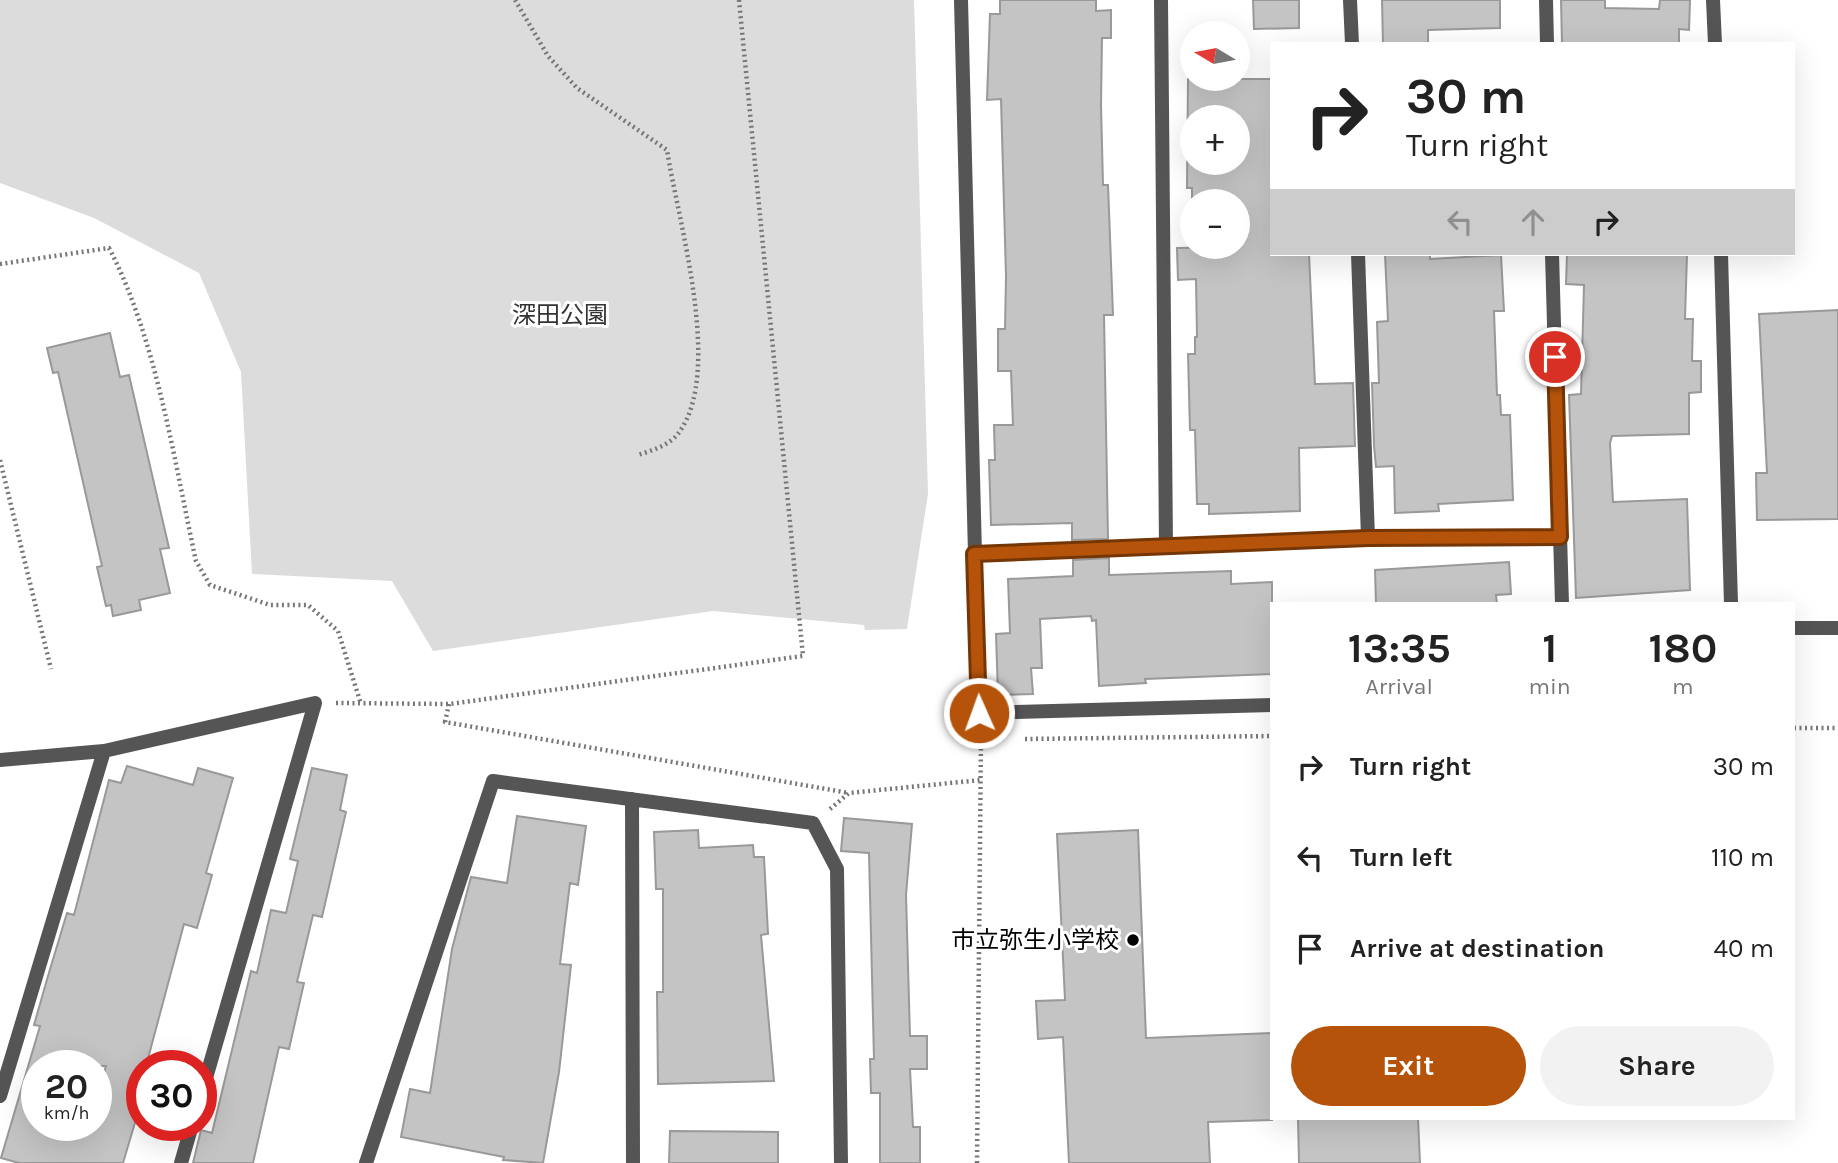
<!DOCTYPE html>
<html lang="en">
<head>
<meta charset="utf-8">
<style>
  body { margin:0; font-family:Karla,"Noto Sans JP",sans-serif; background:#f2f2f2; color:#222; height:100vh; display:flex; flex-direction:column; font-size:26px; white-space:nowrap }
  * { box-sizing:border-box; margin:0 }
  p { font-size:23px; color:#767676 }
  .icon { flex:none; width:38px; height:38px; fill:none; stroke:currentColor; stroke-width:2; stroke-linecap:round; stroke-linejoin:round }
  .map { position:relative; flex:1; overflow:hidden }
  .sheet { position:absolute; left:1270px; top:602px; width:525px; height:518px; display:flex; flex-direction:column; background:#fff; border-radius:0px; box-shadow:0 7px 28px #0002 }
  .sheet>* { flex:none }
  .hud { position:absolute; left:1270px; top:42px; width:525px; height:214px; border-radius:0px; box-shadow:0 7px 28px #0002; background:#fff; color:#222; overflow:hidden }
  .needle { width:46px; rotate:280deg }
  .fabs { position:absolute; left:1180px; top:21px; display:grid; gap:14px }
  .fabs a { display:grid; place-items:center; width:70px; height:70px; border-radius:50%; background:#fff; box-shadow:0 7px 28px #0002; font-size:35px }
  .speed { position:absolute; left:21px; top:1050px; display:flex; gap:14px; font-size:35px; font-weight:700; text-align:center }
  .speed>* { display:grid; place-content:center; width:91px; height:91px; border-radius:50%; background:#fff; box-shadow:0 7px 28px #0002; line-height:1 }
  .speed small { font-size:18px; font-weight:400 }
  .speed .limit { border:10px solid #d22; background:#fff; color:#111 }
  .pin { position:absolute; display:grid; place-items:center; width:60px; height:60px; color:#fff; margin:-30px; border:4px solid #fff; border-radius:50%; box-shadow:0 2px 7px #0007 }
  .me { position:absolute; width:77px; margin:-38px; rotate:358deg; stroke-linejoin:round; filter:drop-shadow(0 0 5px #0008) }
  .turn { display:flex; align-items:center; gap:24px; height:147px; padding:0 21px; font-size:32px }
  .turn .icon { width:91px; height:91px; stroke-width:2.5 }
  .turn b { display:block; font-size:49px; line-height:60px }
  .lanes { display:flex; align-items:center; height:66px; padding:0 21px; background:#0003; justify-content:center; gap:35px; direction:ltr }
  .lanes .off { opacity:.35 }
  .eta { display:flex; justify-content:space-evenly; align-items:center; height:119px; text-align:center }
  .eta b { font-size:42px; font-weight:700; line-height:49px }
  .action { display:flex; gap:14px; margin-top:auto; padding:14px 21px }
  .action a { flex:1; height:80px; border-radius:42px; background:#b45309; color:#fff; font-size:28px; font-weight:700; line-height:80px; text-align:center }
  .action a+a { background:#f2f2f2; color:#222 }
  ul { padding:0; list-style:none }
  li { display:flex; align-items:center; gap:21px; height:91px; padding:0 21px }
  li div { flex:1 }
  li b { display:block; font-size:26px }
  li em { font-style:normal }
  .map>svg:first-child { display:block }
</style>
</head>
<body>
<div class="map">
<svg width="1838" height="1163" viewBox="0 0 1838 1163">
  <rect width="100%" height="100%" fill="#fff"/>
  <path fill="#dcdcdc" d="M0,0h914l14,494 -21,135 -42,1 -1,-5 -151,-14 -280,40 -41,-70 -140,-7 -11,-202 -42,-99 -105,-55 -94,-35z"/>
  <path fill="#c4c4c4" stroke="#999" stroke-width="2" fill-rule="evenodd" d="M1000,0h96v11l15,-1v28h-9l-1,67 2,80h5l5,130h-9l4,224 -36,1v-17l-81,2 -2,-65h6l-1,-35h19l-2,-54h-13v-42h7l1,-53 -5,-177 -14,1 3,-86h10z
    M1253,0h46v28l-45,1z
    M1382,0h118v28l-72,2v14h-45z
    M1561,0h44v8l54,1 1,-9h30l-1,30 -10,-1v15h-117z
    M1188,79h84v175h37l6,130 38,-1 2,63 -56,2 1,63 -91,3v-10h-12l-2,-74h-5l-2,-76h7v-17h2l-1,-58 -18,1 -1,-32 60,-1v-46h-45v-13h-5zM1192,117h45v46h-45z
    M1385,254h45v5l71,-4 3,56h-10l3,84h3l1,20h9l3,85 -75,4 1,7 -44,2 -1,-47 -18,1 -2,-22 -2,-62h7l-2,-61 11,-1z
    M1567,254h120l-2,65h8l-1,42h9v31l-12,1v41l-77,2 -2,7 3,59 74,-3 3,91 -114,8 -7,-203 12,-1 3,-109 -18,-1z
    M1838,310v209l-81,1 -1,-47h11l-8,-159z
    M110,333l10,44 9,-2 40,173 -9,1 10,44 -31,7 2,10 -28,6 -2,-11 -5,1 -9,-39 5,-1 -44,-194 -5,1 -6,-25z
    M1109,558v17l122,-4v13l41,-2v92l-127,5 1,4 -47,3 -3,-66 -4,1 -1,-5 -51,3 2,49h-11l2,26 -35,1 -2,-61 14,-1 -2,-54 65,-3v-16z
    M1509,562l2,32 -15,1 1,9h-121l-1,-34z
    M127,766l66,19 5,-17 35,10 -27,95 6,2 -15,53 -13,-4 -38,142h-4v33l-19,64h-104l-18,-5 39,-132 -6,-1 14,-49 19,-63 7,2 35,-135 12,3zM37,1066h69l-10,34v25h-59z
    M312,768l35,7 -7,35 6,2 -24,105 -9,-2 -16,67 7,1 -15,66 -10,-2 -26,116h-60l8,-33 11,3 39,-162 6,2 14,-63 15,3 12,-52 -8,-2z
    M517,816l69,10 -8,59 -8,-2 -10,81 11,1 -12,107 -16,91 -40,-3 1,-3 -103,-20 9,-48 20,4 22,-144 19,-72 36,6z
    M844,818l68,6 -6,71 4,141h17v33h-17l3,58h7v36h-40v-70h-9l-1,-34h4l-5,-206 -28,-2z
    M698,830l1,18 54,-3 1,12h10l4,77 -7,1 13,146 -116,3 -1,-92h6v-103h-7l-2,-57z
    M1138,830l8,208 126,-5v87l-64,2 2,41h-141l-6,-126 -25,2 -2,-38 29,-1 -8,-166z
    M1298,1118h120l2,45h-121z
    M670,1131l108,1v31h-109z"/>
  <g fill="none" stroke-linecap="round" stroke-linejoin="round">
    <path stroke="#777" stroke-width="4.5" stroke-dasharray="2 3.5" stroke-linecap="butt" d="M515,0l33,56 29,32 90,62c11,71 56,219 13,281 -9,14 -27,19 -42,24
      M0,264l109,-16c48,92 65,213 87,313l14,24 60,20h38l30,26 23,73
      M0,460l51,209
      M336,703l113,1 354,-48 -64,-656
      M449,704l-4,18 404,71
      M1794,728h44
      M1025,739l247,-3
      M830,809l19,-16 132,-13
      M977,1163l4,-426"/>
    <path stroke="#555" stroke-width="14" d="M961,0l18,713 293,-8
      M1161,0l5,546
      M1350,0l2,44
      M1546,0l1,44
      M1713,0l2,44
      M1358,254l10,284
      M1552,254l10,350
      M1721,254l10,350
      M974,554l394,-16 192,-1
      M1794,628h44
      M0,760l104,-9 211,-48 -114,392
      M632,799l1,364
      M0,1096l104,-345
      M181,1163l11,-38
      M366,1163l127,-382 320,42 24,46 4,294"/>
  </g>
  <g fill="none" stroke-linecap="round" stroke-linejoin="round">
    <g stroke="#753606" stroke-width="18">
      <path id="route" d="M979,713l-5,-159 394,-16 192,-1 -5,-180"/>
    </g>
    <use href="#route" stroke="#b45309" stroke-width="12"/>
  </g>
  <circle fill="#000" stroke="#fff" stroke-width="2.5" cx="1133" cy="940" r="7"/>
  <g text-anchor="middle" stroke-width="6" stroke-linejoin="round" paint-order="stroke">
    <g font-size="24" fill="#333" stroke="#fff">
      <text x="560" y="323">深田公園</text>
    </g>
    <g font-size="24" fill="#000" stroke="#fff" text-anchor="end">
      <text x="1119" y="948">市立弥生小学校</text>
    </g>
  </g>
</svg>
<div class="fabs">
<a><svg class="needle" viewBox="-14 -14 28 28"><path d="M0-13l5 13h-10z" fill="#e53935"/><path d="M0 13l5-13h-10z" fill="#767676"/></svg></a>
<a>+</a>
<a>−</a>
</div>
<div class="speed"><div>20<small>km/h</small></div><div class="limit">30</div></div>
<div class="pin" style="left:1555px;top:357px;background:#d93025"><svg class="icon" aria-label="arrive" viewBox="0 0 24 24"><path d="M6 21V4h12l-3 4 3 4H6"/></svg></div>
<svg class="me" style="left:979px;top:713px" viewBox="-20 -20 40 40"><circle r="17" fill="#b45309" stroke="#fff" stroke-width="3"/><path d="M0-11L8 9 0 5-8 9z" fill="#fff"/></svg>
<div class="hud">
<div class="turn"><svg class="icon" aria-label="right" viewBox="0 0 24 24"><path d="M7 20v-9h11M14 6l5 5-5 5"/></svg><div><b>30 m</b>Turn right</div></div>
<div class="lanes"><svg class="icon off" aria-label="left" viewBox="0 0 24 24"><path d="M17 20v-9H6M10 6l-5 5 5 5"/></svg><svg class="icon off" aria-label="ahead" viewBox="0 0 24 24"><path d="M12 20V5M6 11l6-6 6 6"/></svg><svg class="icon" aria-label="right" viewBox="0 0 24 24"><path d="M7 20v-9h11M14 6l5 5-5 5"/></svg></div>
</div>
<section class="sheet">
<div class="eta">
<div><b>13:35</b><p>Arrival</p></div>
<div><b>1</b><p>min</p></div>
<div><b>180</b><p>m</p></div>
</div>
<ul>
<li><svg class="icon" aria-label="right" viewBox="0 0 24 24"><path d="M7 20v-9h11M14 6l5 5-5 5"/></svg><div><b>Turn right</b></div><em>30 m</em></li>
<li><svg class="icon" aria-label="left" viewBox="0 0 24 24"><path d="M17 20v-9H6M10 6l-5 5 5 5"/></svg><div><b>Turn left</b></div><em>110 m</em></li>
<li><svg class="icon" aria-label="arrive" viewBox="0 0 24 24"><path d="M6 21V4h12l-3 4 3 4H6"/></svg><div><b>Arrive at destination</b></div><em>40 m</em></li>
</ul>
<div class="action"><a>Exit</a><a>Share</a></div>
</section>
</div>
</body>
</html>
